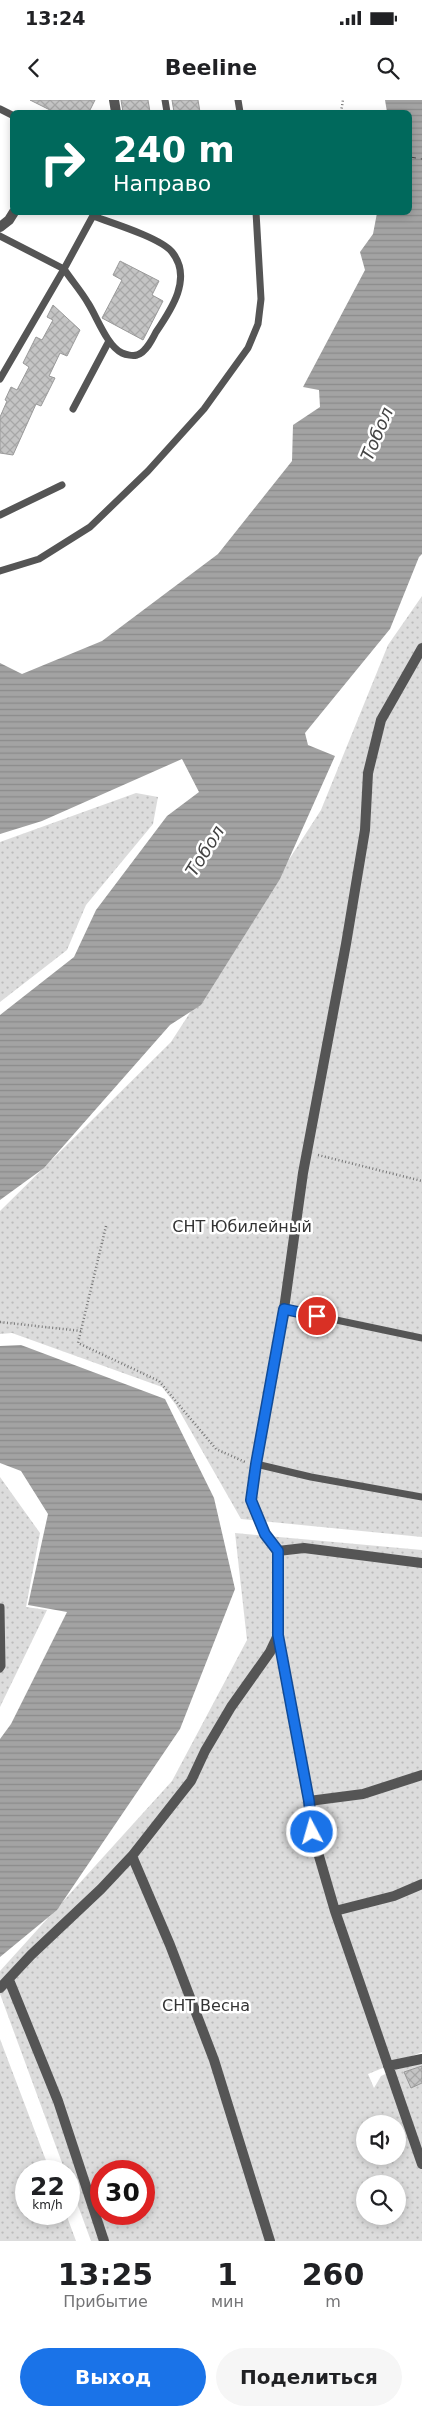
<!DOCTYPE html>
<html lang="ru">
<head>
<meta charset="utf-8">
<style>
  body { margin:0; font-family:"DejaVu Sans",sans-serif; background:#f6f6f6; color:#202124; height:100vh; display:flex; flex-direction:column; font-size:19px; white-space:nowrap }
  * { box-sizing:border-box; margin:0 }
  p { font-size:16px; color:#757577 }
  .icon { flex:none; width:28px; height:28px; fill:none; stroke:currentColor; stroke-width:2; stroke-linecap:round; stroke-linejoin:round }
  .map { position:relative; height:2141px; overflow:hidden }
  .panel { display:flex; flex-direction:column; background:#fff; flex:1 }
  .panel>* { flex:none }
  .top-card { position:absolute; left:10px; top:10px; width:402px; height:105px; border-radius:8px; box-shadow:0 2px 8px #0003; background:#00695c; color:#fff; overflow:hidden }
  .fabs { position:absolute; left:356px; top:2015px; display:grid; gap:10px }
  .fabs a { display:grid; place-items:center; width:50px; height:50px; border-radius:50%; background:#fff; box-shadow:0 2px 8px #0003; font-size:25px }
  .speed { position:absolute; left:15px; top:2060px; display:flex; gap:10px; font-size:25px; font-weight:700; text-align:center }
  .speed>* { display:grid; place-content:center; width:65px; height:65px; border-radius:50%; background:#fff; box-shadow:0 2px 8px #0003; line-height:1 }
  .speed small { font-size:12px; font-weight:400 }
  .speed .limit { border:8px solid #d22; background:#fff; color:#111 }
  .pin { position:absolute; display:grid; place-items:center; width:42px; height:42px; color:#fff; margin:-21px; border:2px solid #fff; border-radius:50%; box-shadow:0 1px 5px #0007 }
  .me { position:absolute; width:55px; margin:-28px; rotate:354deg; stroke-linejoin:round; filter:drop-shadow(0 0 4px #0008) }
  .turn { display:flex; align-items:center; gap:18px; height:105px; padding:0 20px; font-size:22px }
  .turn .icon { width:65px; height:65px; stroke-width:2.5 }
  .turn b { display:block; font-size:35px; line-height:42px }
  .eta { display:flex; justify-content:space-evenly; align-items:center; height:85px; text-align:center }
  .eta b { font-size:30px; font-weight:800; line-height:35px }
  .primary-button { display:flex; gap:10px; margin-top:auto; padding:10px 20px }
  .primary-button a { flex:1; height:58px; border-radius:30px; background:#1a73e8; color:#fff; font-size:20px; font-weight:800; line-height:58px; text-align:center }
  .primary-button a+a { background:#f6f6f6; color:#202124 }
  .status { display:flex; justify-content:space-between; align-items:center; height:35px; padding:0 25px; background:#fff; direction:ltr }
  .status svg { height:14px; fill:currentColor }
  header { display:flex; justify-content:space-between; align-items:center; height:65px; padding:0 20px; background:#fff; font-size:22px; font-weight:800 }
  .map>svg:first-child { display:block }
</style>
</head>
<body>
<div class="status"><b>13:24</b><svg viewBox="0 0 49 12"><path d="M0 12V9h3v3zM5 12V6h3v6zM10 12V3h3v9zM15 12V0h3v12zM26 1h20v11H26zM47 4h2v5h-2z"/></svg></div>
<header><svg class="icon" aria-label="back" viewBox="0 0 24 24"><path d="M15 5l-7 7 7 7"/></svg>Beeline<svg class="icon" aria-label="search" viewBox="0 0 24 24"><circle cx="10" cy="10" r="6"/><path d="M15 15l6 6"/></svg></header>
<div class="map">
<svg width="422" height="2141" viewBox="0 0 422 2141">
  <defs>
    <pattern id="garden-dots" width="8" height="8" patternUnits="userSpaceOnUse" patternTransform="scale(1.25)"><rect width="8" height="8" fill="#dcdcdc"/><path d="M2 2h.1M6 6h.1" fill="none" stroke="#bbb" stroke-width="1.8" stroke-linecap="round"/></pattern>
    <pattern id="water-rules" width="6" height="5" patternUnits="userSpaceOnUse" patternTransform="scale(1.25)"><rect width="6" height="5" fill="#a3a3a3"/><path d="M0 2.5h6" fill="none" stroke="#8b8b8b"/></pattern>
    <pattern id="building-cross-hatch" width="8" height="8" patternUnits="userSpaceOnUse" patternTransform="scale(1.25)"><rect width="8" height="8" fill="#c4c4c4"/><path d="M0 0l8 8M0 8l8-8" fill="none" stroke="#a7a7a7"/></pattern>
  </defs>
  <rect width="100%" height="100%" fill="#fff"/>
  <path fill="url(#garden-dots)" fill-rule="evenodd" d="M422,496v941l-181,-18 -65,-114 -14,-18 -150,-54 -12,1v-123l171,-169 150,-232 67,-165z
    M136,693l22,4 -5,27 -67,81 -19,45 -67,52v-160z
    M0,1377l40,56 -14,74 21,3 -47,97z
    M235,1433l187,17v502l-54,22 6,14 7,-12 41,-19v184h-331l-22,-60v-10h-4l-65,-177v-23l172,-190 75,-141zM365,2024h33v32h-33zM101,2071h43v43h-43zM365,2084h33v32h-33z
    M0,1939l50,132h-24v43h40l10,27h-76z"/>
  <path fill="url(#water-rules)" d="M385,0h37v454l-3,3 -29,72 -85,104 3,12 27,11 -55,123 -79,126 -31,20 -126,143 -44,32v-185l74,-58 22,-47 71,-94 32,-24 -17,-33 -140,62 -42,13v-171l22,11 80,-33 116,-87 74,-93 1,-36 27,-18 -1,-17 -16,-3 62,-117 -5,-18 13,-18 4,-21 33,-1v-100h-23z
    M21,1245l144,54 49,99 21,91 -55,140 -123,181 -57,47v-218l11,-15 56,-112 -39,-7 20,-91 -27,-43 -21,-8v-117z"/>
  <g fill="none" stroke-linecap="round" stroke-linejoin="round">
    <path stroke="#444" stroke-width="1" stroke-dasharray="6 5" stroke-linecap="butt" d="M410,57l12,2"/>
  </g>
  <path fill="url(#building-cross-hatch)" stroke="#999" d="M30,0h65l-6,12h-35z
    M121,0h27l2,12h-27z
    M172,0h26l2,12h-26z
    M120,161l39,20 -7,14 11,6 -20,39 -41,-22 20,-38 -9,-5z
    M53,205l27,25 -13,26 -7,-3 -11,23 6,2 -14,28 -5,-2 -23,51 -13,-2v-36l7,-16 -2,-1 6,-13 6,3 12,-23 -6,-4 13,-26 6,3 11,-20 -6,-3z
    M422,1966v17l-11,5 -7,-16z"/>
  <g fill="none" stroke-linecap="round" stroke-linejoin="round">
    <path stroke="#777" stroke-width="2.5" stroke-dasharray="1 2.5" stroke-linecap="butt" d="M341,12l2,-12
      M318,1055l104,26
      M106,1126l-28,117 81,38 57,68 29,13
      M0,1222l81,9"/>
    <path stroke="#555" stroke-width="7" d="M165,0l2,12
      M238,0l2,12
      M0,9l12,6
      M93,116c19,7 68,22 79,36 21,26 -1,58 -16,80 -4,8 -10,20 -19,23 -4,1 -11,0 -15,-2 -15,-7 -25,-36 -34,-50 -7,-12 -16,-22 -24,-34l31,-57
      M0,136l64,33 -64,110
      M73,309l36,-68
      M0,415l62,-30
      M0,471l39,-12 51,-32 58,-56 56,-62 44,-61 10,-24 3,-25 -5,-87
      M284,1209l138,29
      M256,1364l55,13 111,20
      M0,1569l2,-3 -1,-59"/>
    <path stroke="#555" stroke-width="10" d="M114,0l2,12
      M0,127l9,-7 5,-8
      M422,548l-41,72 -13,53 -3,57 -19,114 -43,229 -19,136 -28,155 -5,36 14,34 13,17 26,-3 118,15
      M278,1535l31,166 3,31 23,79 87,253
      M309,1701l54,-7 59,-19
      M132,1756l38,89 44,115 56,181
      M335,1811l59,-15 28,-12
      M9,1880l49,121 46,140
      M0,1888l31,-33 70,-66 31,-33 59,-75 14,-30 26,-44 39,-55 8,-17v-84
      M388,1966l34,-7"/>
  </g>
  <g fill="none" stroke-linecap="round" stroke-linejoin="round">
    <g stroke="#114b97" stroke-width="12">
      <path id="route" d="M312,1732l-3,-31 -31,-166v-84l-13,-17 -14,-34 5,-36 28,-155 33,7"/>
    </g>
    <use href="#route" stroke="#1a73e8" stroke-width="9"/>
  </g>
  <g text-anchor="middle" stroke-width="5" stroke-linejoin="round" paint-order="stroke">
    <g font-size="16" fill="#333" stroke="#fff">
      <text x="242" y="1132">СНТ Юбилейный</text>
      <text x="206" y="1911">СНТ Весна</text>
    </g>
    <g font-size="18" font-style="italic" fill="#444" stroke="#fff">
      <text transform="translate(377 334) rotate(-67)" y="6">Тобол</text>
      <text transform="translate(205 751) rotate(-58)" y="6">Тобол</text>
    </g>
  </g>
</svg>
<div class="fabs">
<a><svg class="icon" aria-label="sound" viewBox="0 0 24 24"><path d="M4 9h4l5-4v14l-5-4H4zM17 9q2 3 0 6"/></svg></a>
<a><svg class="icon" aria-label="search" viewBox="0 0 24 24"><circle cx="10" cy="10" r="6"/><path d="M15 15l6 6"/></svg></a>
</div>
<div class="speed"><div>22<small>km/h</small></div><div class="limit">30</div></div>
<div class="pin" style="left:317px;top:1216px;background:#d93025"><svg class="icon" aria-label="arrive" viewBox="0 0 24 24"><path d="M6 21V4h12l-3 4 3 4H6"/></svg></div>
<svg class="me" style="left:312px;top:1732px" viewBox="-20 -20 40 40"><circle r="17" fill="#1a73e8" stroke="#fff" stroke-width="3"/><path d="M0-11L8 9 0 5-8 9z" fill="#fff"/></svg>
<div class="top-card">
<div class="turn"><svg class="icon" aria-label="right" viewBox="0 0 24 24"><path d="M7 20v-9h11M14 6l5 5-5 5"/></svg><div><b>240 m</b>Направо</div></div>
</div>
</div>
<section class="panel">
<div class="eta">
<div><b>13:25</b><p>Прибытие</p></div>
<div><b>1</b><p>мин</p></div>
<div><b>260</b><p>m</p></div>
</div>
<div class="primary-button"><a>Выход</a><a>Поделиться</a></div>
</section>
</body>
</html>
